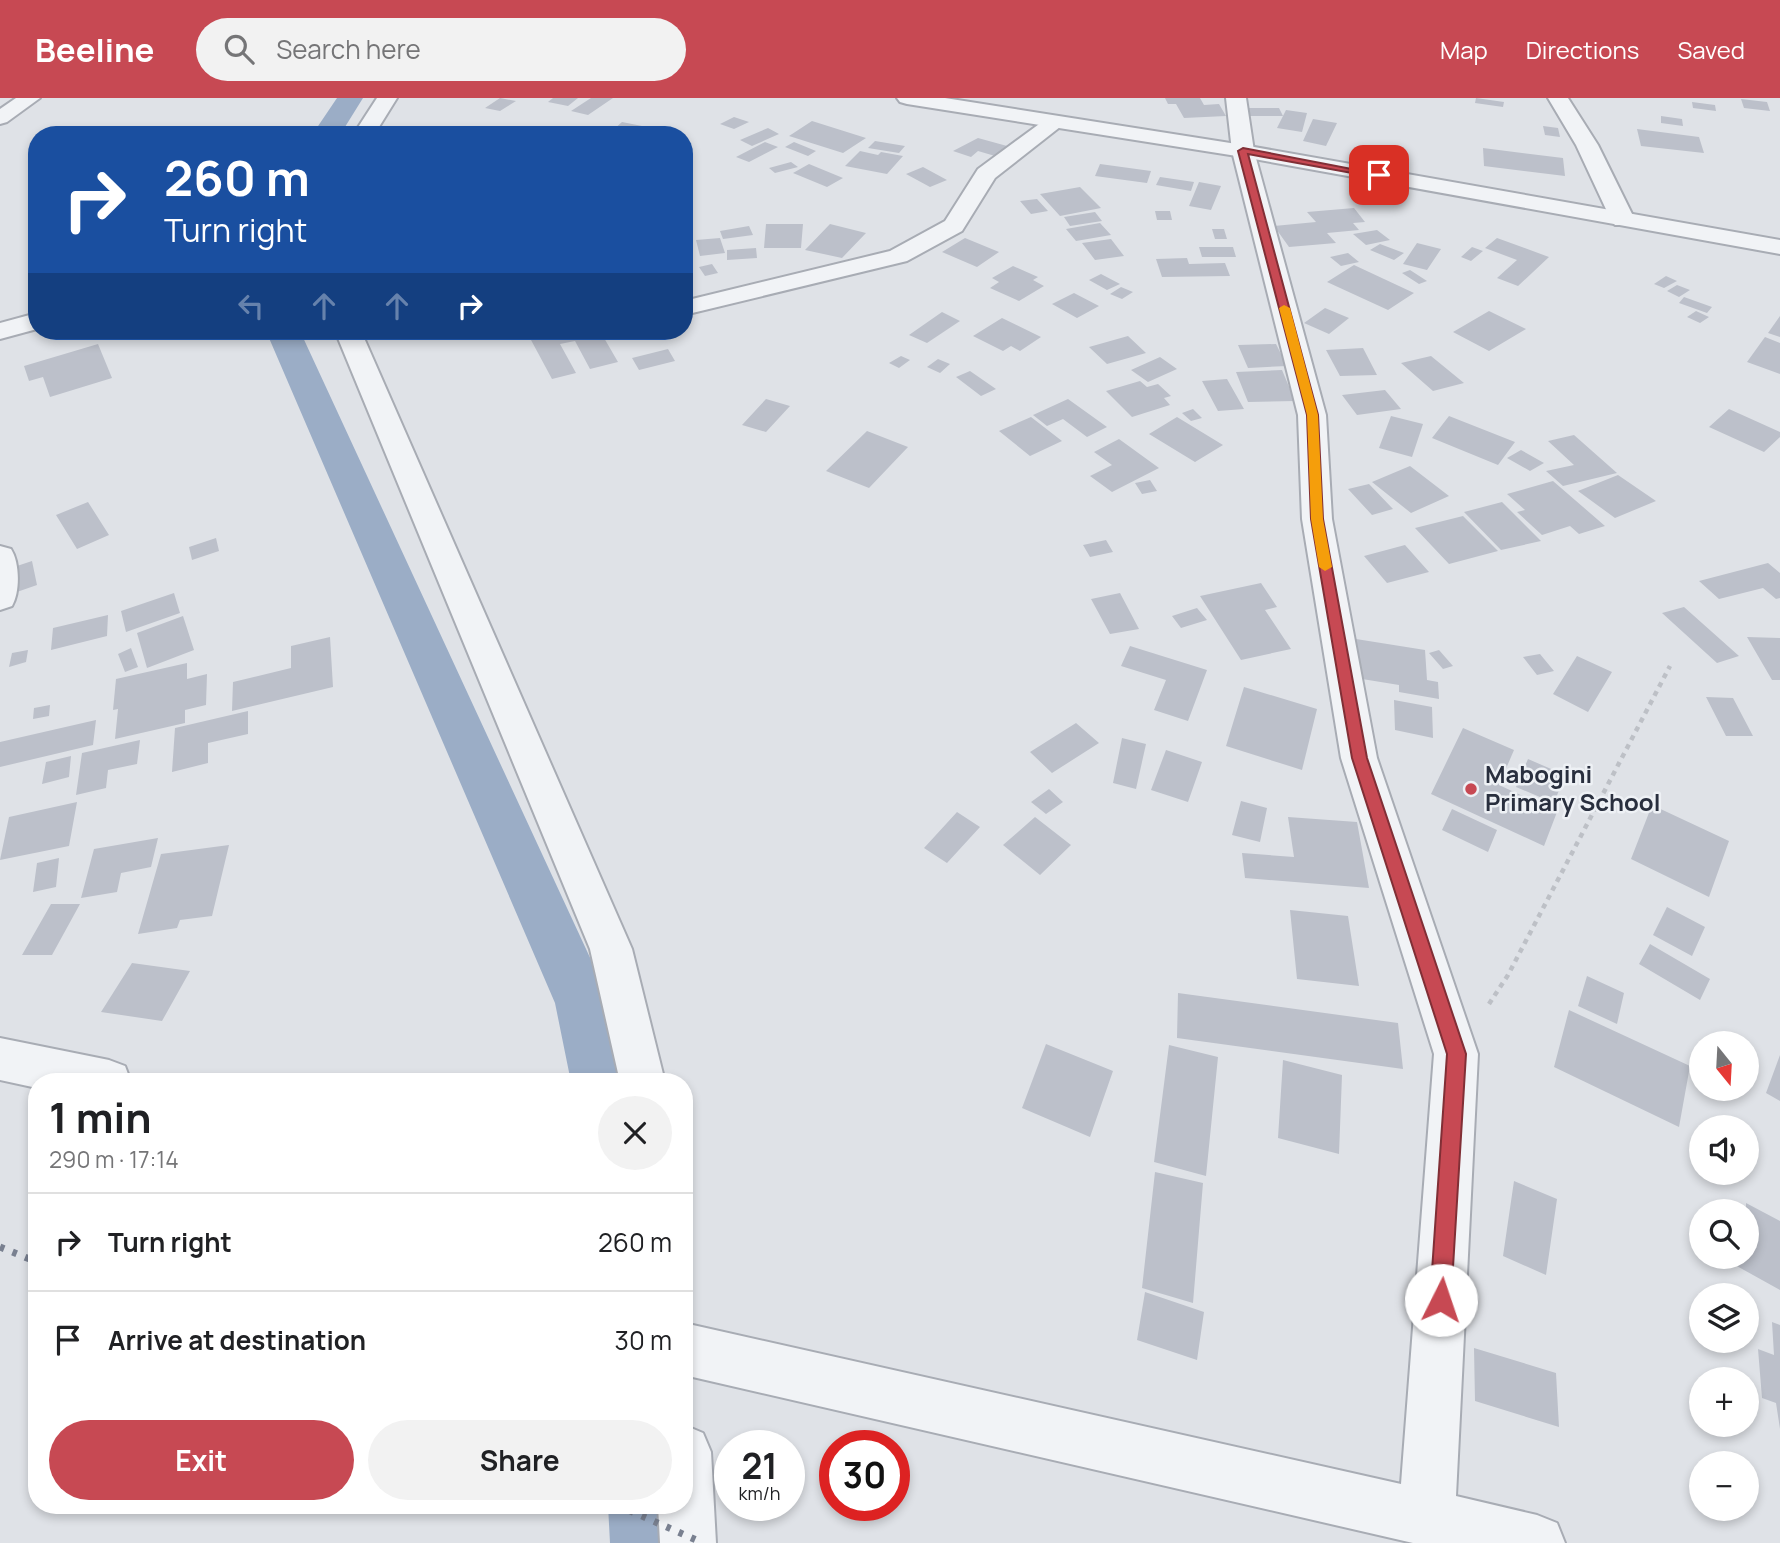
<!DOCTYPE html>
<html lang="en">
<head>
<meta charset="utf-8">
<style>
  body { margin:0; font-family:Manrope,sans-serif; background:#f2f2f2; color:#202124; height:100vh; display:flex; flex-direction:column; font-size:26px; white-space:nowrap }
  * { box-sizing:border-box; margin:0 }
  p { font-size:23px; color:#757577 }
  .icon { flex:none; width:38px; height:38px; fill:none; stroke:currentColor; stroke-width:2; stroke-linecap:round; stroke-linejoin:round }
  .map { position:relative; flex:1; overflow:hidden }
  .details { position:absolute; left:28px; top:975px; width:665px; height:441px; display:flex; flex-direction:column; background:#fff; border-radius:28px; box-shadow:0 4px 10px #0003 }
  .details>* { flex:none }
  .hud { position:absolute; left:28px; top:28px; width:665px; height:214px; border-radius:28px; box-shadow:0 4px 10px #0003; background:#1a4fa0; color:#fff; overflow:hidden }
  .needle { width:46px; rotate:162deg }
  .tools { position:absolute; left:1689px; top:933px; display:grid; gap:14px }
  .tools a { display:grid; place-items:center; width:70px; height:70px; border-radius:50%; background:#fff; box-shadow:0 4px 10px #0003; font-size:35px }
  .speed { position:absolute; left:714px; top:1332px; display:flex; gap:14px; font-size:35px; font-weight:700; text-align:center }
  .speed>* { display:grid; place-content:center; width:91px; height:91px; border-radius:50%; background:#fff; box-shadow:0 4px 10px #0003; line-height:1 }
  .speed small { font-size:18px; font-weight:400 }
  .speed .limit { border:10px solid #d22; background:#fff; color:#111 }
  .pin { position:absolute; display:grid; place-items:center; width:60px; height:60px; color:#fff; margin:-30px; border-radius:14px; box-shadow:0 4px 10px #0006 }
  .me { position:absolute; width:77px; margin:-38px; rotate:4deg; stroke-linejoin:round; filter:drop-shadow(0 0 5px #0008) }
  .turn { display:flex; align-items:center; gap:24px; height:147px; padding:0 21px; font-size:32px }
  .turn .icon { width:91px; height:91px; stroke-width:2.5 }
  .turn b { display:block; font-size:49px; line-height:60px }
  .lanes { display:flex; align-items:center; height:66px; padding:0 21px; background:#0003; justify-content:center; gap:35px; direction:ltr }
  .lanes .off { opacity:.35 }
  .round { display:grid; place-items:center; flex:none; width:74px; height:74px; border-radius:37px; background:#f2f2f2 }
  .overview { display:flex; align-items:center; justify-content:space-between; height:119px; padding:0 21px }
  h1 { font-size:42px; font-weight:700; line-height:52px }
  .button { display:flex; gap:14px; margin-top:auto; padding:14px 21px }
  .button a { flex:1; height:80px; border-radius:42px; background:#c74953; color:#fff; font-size:28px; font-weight:700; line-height:80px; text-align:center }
  .button a+a { background:#f2f2f2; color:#202124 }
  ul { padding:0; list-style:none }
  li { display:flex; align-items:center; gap:21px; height:98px; padding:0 21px; border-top:2px solid #e0e0e0 }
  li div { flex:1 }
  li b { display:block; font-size:26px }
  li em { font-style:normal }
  header { display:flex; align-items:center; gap:42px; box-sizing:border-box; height:98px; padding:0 35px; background:#c74953; color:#fff }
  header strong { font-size:33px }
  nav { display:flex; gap:38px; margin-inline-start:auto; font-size:24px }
  .search { width:490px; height:63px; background:#f2f2f2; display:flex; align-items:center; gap:18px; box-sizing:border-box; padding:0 24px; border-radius:38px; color:#757577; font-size:26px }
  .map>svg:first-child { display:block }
</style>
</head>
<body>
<header>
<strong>Beeline</strong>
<div class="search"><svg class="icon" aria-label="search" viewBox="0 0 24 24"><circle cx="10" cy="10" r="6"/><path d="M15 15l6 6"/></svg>Search here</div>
<nav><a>Map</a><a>Directions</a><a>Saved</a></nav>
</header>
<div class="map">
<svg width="1780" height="1445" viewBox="0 0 1780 1445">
  <rect width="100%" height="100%" fill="#dfe2e7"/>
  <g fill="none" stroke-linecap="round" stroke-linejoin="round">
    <path fill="#9badc6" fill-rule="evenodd" d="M337,0h26l-23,37h-28z
      M266,233h34l311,672 20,79h-60l-16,-79z
      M608,1407h74l4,38h-76z"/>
  </g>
  <path fill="#bcc0ca" d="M500,0l16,3 -16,10 -15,-3z
    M553,0h25l-10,8 -20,-4z
    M591,0h22l-25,17 -17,-4z
    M1165,0h35l4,7 15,-1 7,12 -42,2 -8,-14h-8z
    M1476,0l28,4 -1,5 -28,-4z
    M1741,1l26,3 3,9 -26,-3z
    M1692,4l23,3 1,6 -23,-3z
    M1247,10h32l4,8h-33z
    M1286,12l21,3 -5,19 -25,-4z
    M1661,18l21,3 1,7 -22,-3z
    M734,19l15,5 -15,7 -14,-5z
    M1313,21l24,4 -11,23 -23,-5z
    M812,23l54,17 -23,15 -54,-17z
    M622,24l35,7 -7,6 -38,-4z
    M1543,28l15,2 2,9 -15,-2z
    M768,30l11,6 -27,12 -12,-6z
    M1637,31l62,8 5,16 -63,-7z
    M978,40l29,8 -12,10 -17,-5 -7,6 -18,-6z
    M875,43l30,5 -6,7 -31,-5z
    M765,44l13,5 -29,15 -13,-5z
    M794,44l22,9 -8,5 -23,-9z
    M1483,50l80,10 2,18 -81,-10z
    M860,53l18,4 3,-3 22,4 -16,18 -42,-8z
    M791,64l7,5 -23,6 -6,-5z
    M809,66l34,14 -16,9 -34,-14z
    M1100,66l51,7 -4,12 -52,-7z
    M923,69l24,13 -17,7 -24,-13z
    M1160,79l34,5 -3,9 -35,-6z
    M1199,84l22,4 -10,24 -22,-4z
    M1080,89l21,21 -41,8 -20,-22z
    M1037,101l11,12 -17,3 -11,-13z
    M1354,110l11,14 -12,1 6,7 -32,3 9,10 -47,4 -15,-21 42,-4 -9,-10z
    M1155,113h15l2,9h-15z
    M1095,114l7,9 -32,5 -6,-9z
    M1100,125l11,12 -35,6 -10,-12z
    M766,126h37l-2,24h-37z
    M830,126l36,9 -24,25 -37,-8z
    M749,128l4,9 -30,4 -3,-8z
    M1212,131h12l3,10h-12z
    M1377,132l13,10 -24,5 -13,-11z
    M720,140l5,15 -25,3 -4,-16z
    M965,140l34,14 -22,15 -35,-15z
    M1497,140l52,19 -31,29 -21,-8 20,-18 -32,-12z
    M1111,141l13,17 -29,4 -13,-17z
    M1417,145l24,6 -14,21 -24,-6z
    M1380,146l24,9 -10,7 -24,-10z
    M1199,149h34l3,10h-34z
    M1472,149l11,4 -12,10 -10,-4z
    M756,150l1,10 -30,2v-10z
    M1348,155l11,9 -18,4 -11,-9z
    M1187,160l2,6 36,-1 5,13 -68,1 -6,-18z
    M712,166l6,9 -13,3 -6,-9z
    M1354,167l60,28 -26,17 -61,-28z
    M1013,168l25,11 -5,3 11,6 -25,15 -29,-13 9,-6 -7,-4z
    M1410,172l17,11 -8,3 -17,-11z
    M1101,176l19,10 -13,6 -18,-10z
    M1666,178l11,5 -13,7 -10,-4z
    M1677,187l13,5 -11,7 -12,-6z
    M1121,189l12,5 -11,7 -12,-5z
    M1074,195l25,13 -22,12 -25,-14z
    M1684,199l28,10 -5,6 -28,-10z
    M1325,210l24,10 -20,16 -25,-11z
    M1489,213l37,18 -37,22 -36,-19z
    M1696,213l13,6 -9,6 -13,-6z
    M942,214l18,9 -33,22 -18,-8z
    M1780,218v21l-12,-4z
    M1002,220l39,19 -21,14 -9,-5 -8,5 -30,-15z
    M568,233h32l18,31 -28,7 -15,-28 -15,3 16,29 -24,6 -21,-39z
    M1128,238l18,17 -39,11 -18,-17z
    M1765,239l15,6v31l-33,-12z
    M98,246l14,34 -62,19 -7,-20 -14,4 -5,-15z
    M1276,246l11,22 -39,2 -10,-23z
    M1363,250l14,27 -37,1 -14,-26z
    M668,251l7,12 -36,9 -7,-12z
    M901,258l9,4 -11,8 -10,-5z
    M1431,258l33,27 -31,8 -32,-28z
    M1160,259l17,12 -29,13 -17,-12z
    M938,261l12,5 -10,9 -13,-6z
    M1282,272l13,31 -47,1 -12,-30z
    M970,273l26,18 -15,7 -25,-19z
    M1227,281l17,30 -26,2 -16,-30z
    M1140,283l7,6 11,-3 13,12 -7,2 6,7 -38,12 -26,-26z
    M1385,292l16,19 -44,6 -15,-20z
    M766,301l24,7 -24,26 -24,-7z
    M1068,301l39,28 -20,10 -24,-18 -16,7 -14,-11z
    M1193,311l9,9 -11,3 -9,-8z
    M1729,311l51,23v5l-16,15 -55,-25z
    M1391,318l32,8 -11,33 -33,-9z
    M1449,318l66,26 -17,23 -66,-27z
    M1031,319l31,24 -32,15 -31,-25z
    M1177,319l46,28 -28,17 -46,-28z
    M867,333l41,16 -39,41 -43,-17z
    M1574,337l43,38 -54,13 -17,-15 28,-6 -26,-24z
    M1119,341l40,29 -47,24 -22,-16 22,-11 -18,-13z
    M1521,352l23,13 -14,8 -23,-13z
    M1410,368l39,30 -38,17 -39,-31z
    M1618,377l38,26 -41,17 -37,-27z
    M1150,382l7,11 -15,3 -7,-11z
    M1553,383l52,45 -26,8 -9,-8 -28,9 -25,-23 8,-2 -18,-16z
    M1369,386l24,25 -21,6 -24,-26z
    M88,404l21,33 -32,14 -21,-34z
    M1502,404l39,39 -40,9 -37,-38z
    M1463,418l35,35 -49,13 -34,-36z
    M216,440l3,13 -27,9 -3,-13z
    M1106,442l7,12 -23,5 -7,-12z
    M1405,447l24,27 -42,11 -23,-27z
    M32,463l5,24 -23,8 -6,-24z
    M1768,465l12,10v25l-4,1 -13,-11 -44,11 -20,-18z
    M1261,485l16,24 -12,3 26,39 -50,11 -41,-64z
    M174,495l6,20 -54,19 -5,-21z
    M1120,495l19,36 -29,5 -19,-35z
    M1684,509l55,49 -22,7 -55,-50z
    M1197,510l10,12 -26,8 -9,-12z
    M108,517l-1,21 -56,14 2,-22z
    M183,518l11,34 -47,18 -10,-35z
    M330,539l3,50 -101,24 1,-29 58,-14v-22z
    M1747,539l33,1v42h-8z
    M1356,541l69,11 2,30 11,2 1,17 -40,-7v-7l-43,-7z
    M1130,548l77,24 -19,51 -34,-11 12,-30 -45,-14z
    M131,550l7,19 -13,5 -7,-18z
    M28,552l-2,12 -17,5 3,-14z
    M1439,552l14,16 -10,3 -14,-16z
    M1540,556l14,17 -17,4 -14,-18z
    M1577,558l35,16 -24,40 -35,-18z
    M187,565v16l20,-5 -1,31 -21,5v13l-70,16 3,-30 -5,1 3,-31z
    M1244,589l73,22 -15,61 -76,-24z
    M1706,599l27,1 20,38h-27z
    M1394,602l38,7 1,31 -38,-8z
    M50,607l-1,11 -16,3 1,-11z
    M248,613v23l-40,9v20l-36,9 3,-44z
    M96,622l-3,25 -93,22v-25z
    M1076,625l23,20 -47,30 -22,-21z
    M1463,630l51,22 -15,35 58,27 -13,34 -113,-52z
    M1122,640l24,6 -10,45 -23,-6z
    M140,642l-3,24 -29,6 -2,18 -30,7 6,-42z
    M1166,652l36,12 -14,40 -37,-12z
    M71,658l-2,21 -27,7 4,-22z
    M1528,661l37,16 -11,28 -38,-16z
    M1049,691l14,13 -17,12 -15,-12z
    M1241,703l26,7 -7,34 -28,-7z
    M77,704l-8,44 -69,14 9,-43z
    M1652,707l77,36 -20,56 -78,-38z
    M1452,711l45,21 -9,22 -46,-22z
    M957,714l23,15 -33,36 -23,-15z
    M1035,719l36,28 -31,30 -37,-30z
    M1288,719l69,5 12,66 -124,-10 -3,-25 52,4z
    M158,740l-7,29 -30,6 -4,19 -36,6 13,-49z
    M229,747l-17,71 -32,4 -3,8 -39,6 23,-80z
    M59,760l-3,29 -23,5 4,-29z
    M51,806h29l-28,51h-30z
    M1667,809l38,20 -13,29 -39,-21z
    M1290,812l58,6 11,70 -62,-7z
    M1650,846l60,35 -10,21 -61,-36z
    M132,865l58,8 -28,50 -61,-9z
    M1587,878l37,17 -7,31 -39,-18z
    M1178,895l220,30 5,46 -226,-31z
    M1569,912l121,56 -11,61 -125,-60z
    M1046,946l67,27 -23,66 -68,-29z
    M1169,947l49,12 -12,119 -52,-14z
    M1780,957v46l-14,-8z
    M1283,962l59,15 -3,79 -61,-16z
    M1155,1074l48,11 -10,120 -51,-15z
    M1514,1083l43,18 -11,76 -43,-19z
    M1746,1105l34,18v69l-45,-25 1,-9h10z
    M1145,1194l59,20 -7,48 -60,-20z
    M1772,1224l8,3v104l-4,-26 -14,-5 -4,-49 16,6z
    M1474,1250l82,25 3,54 -84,-26z"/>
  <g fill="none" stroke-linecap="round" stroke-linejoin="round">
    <g stroke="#a8acb4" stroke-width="4">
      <path id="minor" d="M16,0h24l-33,24 -7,2v-15z
        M377,0h20l-23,37h-21z
        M1226,0h20l8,53 72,264 6,104 45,239 101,296 -22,442 81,19 20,8 8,20h-152l-729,-168v-52l717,161 33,-430 -93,-296 -39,-239 -4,-104 -66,-264z
        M1548,0h20l30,47 37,75 -4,5h-16l-4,-5 -35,-75z
        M1053,19l7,2 3,4 -3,4 -65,51 -33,53 -55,30 -223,54v-14l206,-50 55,-30 33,-52 68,-50z
        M37,215v16l-37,10v-16z
        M335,233h26l271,618 33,133h-45l-30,-133z
        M0,448l11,3c9,14 9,43 1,57l-12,4z
        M0,940l109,22 16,6 6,16h-94v6l-37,-8z
        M684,1327l19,8 8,19 5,91h-56l-2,-38h26z"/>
    </g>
    <g stroke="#a8acb4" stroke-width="4">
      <path id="tertiary" d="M897,0h48l298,47 537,95v14l-537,-97 -336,-53 -7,-2z"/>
    </g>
    <path stroke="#bdc0c6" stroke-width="4.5" stroke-dasharray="5 5" stroke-linecap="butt" d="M1489,906l19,-29 162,-309"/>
    <use href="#minor" fill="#f1f3f6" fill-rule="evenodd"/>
    <use href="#tertiary" fill="#f1f3f6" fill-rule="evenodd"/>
    <path stroke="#798090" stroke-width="7" stroke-dasharray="4.5 9" stroke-linecap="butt" d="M0,1149l37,15
      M617,1407l86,38"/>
  </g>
  <path fill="#c74953" stroke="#812f36" stroke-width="2" d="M1243,50l140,27 -4,3 -131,-24 70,261 5,104 44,239 99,296 -15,246 -3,7 -7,3 -8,-3 -3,-7 17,-246 -95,-296 -41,-239 -4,-104 -69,-264z"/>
  <path fill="#f59e0b" d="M1284,207l6,3 28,107 5,104 9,48 -7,4 -6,-4 -8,-48 -4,-104 -28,-107z"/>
  <circle fill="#c74953" stroke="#eef1f5" stroke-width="2.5" cx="1471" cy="691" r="7"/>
  <g text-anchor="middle" stroke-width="5" stroke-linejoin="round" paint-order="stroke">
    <g font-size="24" font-weight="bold" fill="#292f3e" stroke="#eef1f5" text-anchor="start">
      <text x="1485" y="685">Mabogini<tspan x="1485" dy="28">Primary School</tspan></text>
    </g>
  </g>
</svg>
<div class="tools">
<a><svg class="needle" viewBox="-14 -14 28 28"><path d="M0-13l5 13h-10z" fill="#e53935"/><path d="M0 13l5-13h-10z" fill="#757577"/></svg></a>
<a><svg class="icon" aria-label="sound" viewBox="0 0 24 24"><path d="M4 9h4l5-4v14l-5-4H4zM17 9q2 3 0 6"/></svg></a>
<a><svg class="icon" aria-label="search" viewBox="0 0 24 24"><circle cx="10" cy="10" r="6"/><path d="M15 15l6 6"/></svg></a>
<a><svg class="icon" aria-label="layers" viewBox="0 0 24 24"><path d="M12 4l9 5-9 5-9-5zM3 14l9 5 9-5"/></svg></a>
<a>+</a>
<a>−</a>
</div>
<div class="speed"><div>21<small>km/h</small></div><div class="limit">30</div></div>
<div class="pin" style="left:1379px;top:77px;background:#d93025"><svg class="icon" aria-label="arrive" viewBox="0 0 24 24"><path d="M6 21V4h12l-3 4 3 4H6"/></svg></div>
<svg class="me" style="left:1441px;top:1202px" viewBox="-20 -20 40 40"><circle r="19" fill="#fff"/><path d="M0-13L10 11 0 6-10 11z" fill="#c74953"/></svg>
<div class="hud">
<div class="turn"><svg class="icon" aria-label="right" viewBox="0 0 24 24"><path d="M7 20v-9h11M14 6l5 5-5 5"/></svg><div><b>260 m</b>Turn right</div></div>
<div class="lanes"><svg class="icon off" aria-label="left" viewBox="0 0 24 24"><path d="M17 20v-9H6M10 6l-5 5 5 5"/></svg><svg class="icon off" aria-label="ahead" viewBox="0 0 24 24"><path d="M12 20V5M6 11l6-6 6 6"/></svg><svg class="icon off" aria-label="ahead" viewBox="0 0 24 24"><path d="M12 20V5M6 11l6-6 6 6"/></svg><svg class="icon" aria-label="right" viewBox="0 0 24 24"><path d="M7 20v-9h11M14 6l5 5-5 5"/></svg></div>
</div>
<section class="details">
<div class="overview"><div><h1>1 min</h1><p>290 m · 17:14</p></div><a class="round"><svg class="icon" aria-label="close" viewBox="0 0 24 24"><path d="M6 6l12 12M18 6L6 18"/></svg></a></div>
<ul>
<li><svg class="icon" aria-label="right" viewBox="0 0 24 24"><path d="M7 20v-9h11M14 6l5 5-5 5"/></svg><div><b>Turn right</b></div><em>260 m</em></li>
<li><svg class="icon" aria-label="arrive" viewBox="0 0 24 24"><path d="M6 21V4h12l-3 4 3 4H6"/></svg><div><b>Arrive at destination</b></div><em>30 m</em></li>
</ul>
<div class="button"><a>Exit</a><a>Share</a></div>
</section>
</div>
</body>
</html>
